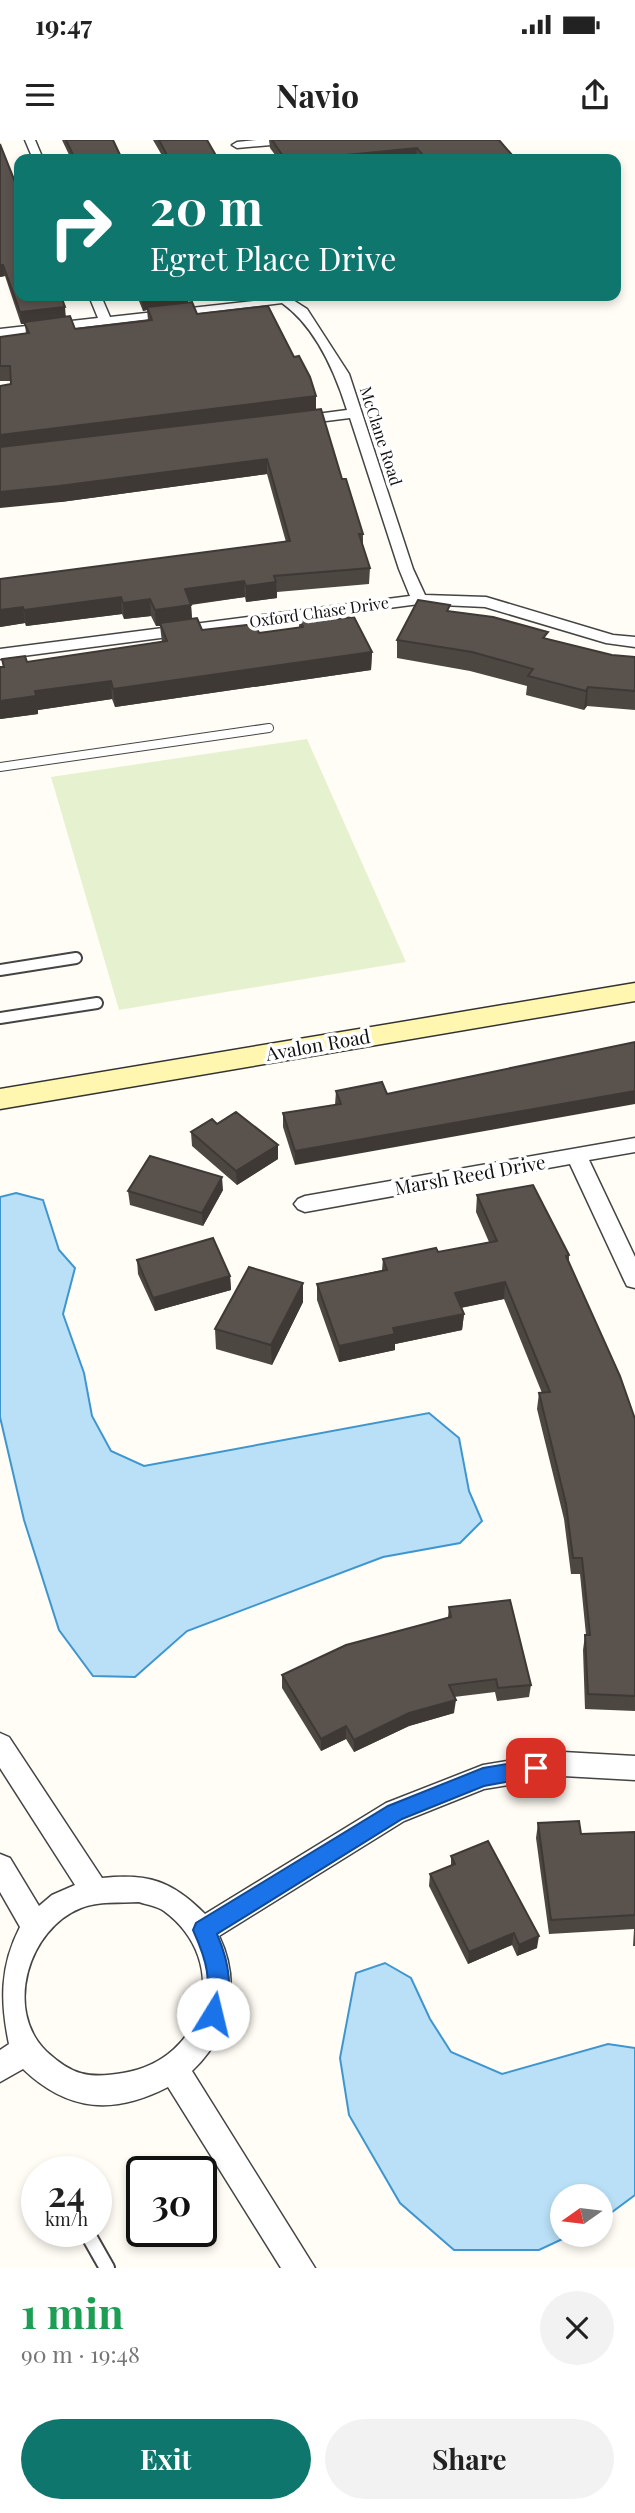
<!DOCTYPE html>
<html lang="en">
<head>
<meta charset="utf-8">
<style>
  body { margin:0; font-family:"Playfair Display",serif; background:#f2f2f2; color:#222; height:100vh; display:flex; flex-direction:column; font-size:26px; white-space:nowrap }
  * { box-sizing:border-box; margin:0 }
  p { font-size:23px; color:#767676 }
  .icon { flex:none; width:38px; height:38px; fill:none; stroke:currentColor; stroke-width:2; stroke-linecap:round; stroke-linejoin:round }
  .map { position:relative; height:2128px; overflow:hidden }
  .sheet { display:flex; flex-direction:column; background:#fff; flex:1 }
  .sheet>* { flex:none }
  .banner { position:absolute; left:14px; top:14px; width:607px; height:147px; border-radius:14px; box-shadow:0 4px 10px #0003; background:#0f766e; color:#fff; overflow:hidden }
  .needle { width:46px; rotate:256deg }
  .buttons { position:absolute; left:550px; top:2044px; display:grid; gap:14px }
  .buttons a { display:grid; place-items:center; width:63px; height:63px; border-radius:50%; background:#fff; box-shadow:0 4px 10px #0003; font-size:35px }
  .speed { position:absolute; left:21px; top:2016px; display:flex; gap:14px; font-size:35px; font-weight:700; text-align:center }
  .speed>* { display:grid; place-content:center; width:91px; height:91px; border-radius:50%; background:#fff; box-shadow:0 4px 10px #0003; line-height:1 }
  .speed small { font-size:18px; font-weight:400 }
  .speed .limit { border:4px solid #111; border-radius:10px; background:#fff; color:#111 }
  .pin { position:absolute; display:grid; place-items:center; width:60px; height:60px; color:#fff; margin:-30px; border-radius:14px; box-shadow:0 4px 10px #0006 }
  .me { position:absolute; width:77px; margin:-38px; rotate:9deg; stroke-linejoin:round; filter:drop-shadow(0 0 5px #0008) }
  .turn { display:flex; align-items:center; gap:24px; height:147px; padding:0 21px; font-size:32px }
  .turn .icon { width:91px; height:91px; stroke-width:2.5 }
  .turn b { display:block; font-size:49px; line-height:60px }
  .round { display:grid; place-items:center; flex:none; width:74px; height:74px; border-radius:37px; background:#f2f2f2 }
  .head { display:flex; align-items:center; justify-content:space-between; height:119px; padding:0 21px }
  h1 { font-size:42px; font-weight:700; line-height:52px; color:#1e9e55 }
  .primary-button { display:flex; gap:14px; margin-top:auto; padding:14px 21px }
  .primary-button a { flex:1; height:80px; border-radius:42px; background:#0f766e; color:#fff; font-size:28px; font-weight:700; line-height:80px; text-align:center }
  .primary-button a+a { background:#f2f2f2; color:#222 }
  .status { display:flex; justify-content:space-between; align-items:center; height:49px; padding:0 35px; background:#fff; direction:ltr }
  .status svg { height:19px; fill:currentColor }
  header { display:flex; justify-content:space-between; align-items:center; height:91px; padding:0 21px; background:#fff; font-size:32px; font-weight:700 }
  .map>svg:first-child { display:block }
</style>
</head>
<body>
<div class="status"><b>19:47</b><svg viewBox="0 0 49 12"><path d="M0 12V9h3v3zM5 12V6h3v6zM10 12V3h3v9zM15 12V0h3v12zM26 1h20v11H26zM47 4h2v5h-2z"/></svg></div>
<header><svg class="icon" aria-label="menu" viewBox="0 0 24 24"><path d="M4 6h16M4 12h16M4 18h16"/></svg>Navio<svg class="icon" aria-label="share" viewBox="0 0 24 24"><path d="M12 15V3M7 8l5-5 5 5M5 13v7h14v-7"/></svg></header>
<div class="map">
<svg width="635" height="2128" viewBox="0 0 635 2128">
  <rect width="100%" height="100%" fill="#fffdf5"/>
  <path fill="#e6f2cf" d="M307,599l99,223 -287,48 -68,-233z"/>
  <path fill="#b9e0f7" stroke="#3f96cf" stroke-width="2" d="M16,1053l27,7 16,50 16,18 -12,46 21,59 8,43 19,35 33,15 285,-53 30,25 10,53 13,30 -22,22 -77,14 -196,74 -52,46 -42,-1 -34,-46 -35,-110 -24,-103v-220z
    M385,1823l26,15 19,41 21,33 51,22 106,-30 27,4v147l-35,26v-25h-38v39h9l-32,15h-85l-54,-47 -51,-88 -9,-57 16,-85z"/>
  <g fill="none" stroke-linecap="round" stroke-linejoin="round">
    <g stroke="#444" stroke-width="10">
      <path id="service-far2" d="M0,627l269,-39"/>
    </g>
    <g stroke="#444" stroke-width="14">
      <path id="service-far1" d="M0,830l76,-12
        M0,878l97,-15"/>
    </g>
    <g stroke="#444" stroke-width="18">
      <path id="service" d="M86,2091l21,37"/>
    </g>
    <g stroke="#444" stroke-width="3">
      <path id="minor" d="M25,0h10l8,19h-10z
        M257,0h43l-5,3 -58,5 -5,-3 5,-3z
        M89,156h12l9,21 188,-21 -5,4 14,9 42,65 64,195 12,26 61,2 127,38 22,2v10l-29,-4 -121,-36 -66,-3 -419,55v-10l410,-53 -11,-27 -49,-151 -56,7 -7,-4 7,-4 53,-7c-12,-38 -31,-83 -65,-107l-282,34v-8l98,-11z
        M635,998v14l-46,8 46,97v31l-8,-2 -3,-6 -54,-116 -265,48 -7,-3 -4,-5 4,-5 7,-3z
        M0,1593l9,4 93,141c47,-5 70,3 103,36l181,-111 97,-38 80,-13 72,4v24l-72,-4 -79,13 -80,32 -185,115c23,48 11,99 -27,135l123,197h-34l-113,-181c-54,28 -100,25 -145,-18l-23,13v-32l9,-6c-9,-43 -9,-78 11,-117l-20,-35v-38l10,4 29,48 13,-11 23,-10 -75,-117zM139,1762c8,3 18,4 25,9 69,51 41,149 -41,162 -35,6 -51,2 -77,-22 -42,-41 -18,-122 35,-143 18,-7 39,-5 58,-6z"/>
    </g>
    <g stroke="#333" stroke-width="3">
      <path id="secondary" d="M635,843v18l-635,108v-20z"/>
    </g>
    <use href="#service-far2" stroke="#fff" stroke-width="8"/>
    <use href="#service-far1" stroke="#fff" stroke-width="10"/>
    <use href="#service" stroke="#fff" stroke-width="14"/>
    <use href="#minor" fill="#fff" fill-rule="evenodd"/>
    <use href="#secondary" fill="#fff6b0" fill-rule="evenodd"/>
  </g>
  <path fill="#4d4742" d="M62,0h51l9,19h-51z
    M153,0h54l11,19h-54z
    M269,0h230l13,15v4h-234l-8,-11z
    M0,4l66,173 9,12 73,-9 -1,-10 -4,1 -6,-15h51v6l9,12 119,95 47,125v13l7,21 -1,16 -92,8v6l-31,4 -1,-5 -54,8 1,13 10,12 57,3 40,-5v-10l27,2 46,32 -1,18 -256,37 -3,-8 -74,11v4l-38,5v-52h3l-1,-8 25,3 135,-20 -2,-16h-4l-5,-10 -27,3 -2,-5 -96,12 -1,-3 -25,4v-48l286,-37 -19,-68 -206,28 -50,-118v-3h-11v-44l26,-3 -1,-10h-4l-16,-48 -5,1z
    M449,471l99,28 64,16 23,2v53l-48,-4 -3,4 -58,-15 1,-9 -57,-15 -73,-13v-18z
    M382,942l-87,83 -12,-38v-14l52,-8 1,-14z
    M217,984l61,35 -41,26 -45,-39 -1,-14z
    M223,1050l-20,36 -73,-21 -2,-14z
    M477,1055l92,60v7l66,157v292l-50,-2 -2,-59 2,-15h1l-6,-61h-9l-7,-55 -27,-110 2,-16h3l-38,-94 -43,9 3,6 -2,16 -67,14v6l-56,12 -22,-62v-16l65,-14 1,-11 55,-7 51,-10 -13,-30z
    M137,1120l93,16 1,14 -76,21 -17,-37z
    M303,1143v19l-31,63 -56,-16 -1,-20z
    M449,1467l82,78 -2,12 -32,4 -2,-9 -41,5v16l-45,13 -55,26 -8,-13 -25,12 -39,-63v-13l166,-58z
    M538,1683l43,11 54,-2v114h-2l1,-17 -85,5 -13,-96z
    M451,1716l86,92 -20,8 -5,-11 -44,19 -39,-78 1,-12 21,-8z"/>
  <path fill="#3f3936" d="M417,8l-1,11h-91v-2z
    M0,125h3l2,11 -5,1z
    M171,156h17v10l-41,1v3l-4,1 -1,-12z
    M65,167l1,12 -45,5 -1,-12z
    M316,256v15l-316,39v-15z
    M267,319v15l-206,28 -61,6v-16z
    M244,441l1,16 -60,8v-16z
    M276,442l1,16 -31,4v-16z
    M121,457l1,17 -96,12 -2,-16z
    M150,459l1,17 -27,3 -1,-16z
    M191,465l1,17 -32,1v3h-4l-1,-16z
    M23,467l2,16 -25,4v-17z
    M372,512l-1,18 -256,37 -2,-18z
    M111,541l1,18 -74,11v4l-38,5v-18l35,-10z
    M588,547l-1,19 -3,4 2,-19z
    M635,951v13l-340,61v-14z
    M278,1005v14l-41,26 -1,-14z
    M222,1037l1,13 -20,36 -1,-13z
    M230,1136l1,14 -76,21 -2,-13z
    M505,1142l-1,17 -50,10 1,-16z
    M303,1143v19l-31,63 -1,-20z
    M464,1174l-2,16 -67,14v6l-56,12v-16l54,-18z
    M456,1560l-2,13 -45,13 -55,26v-12l55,-27z
    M346,1586v13l-25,12v-12z
    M514,1793l-2,12 -44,19 1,-12z
    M539,1796l-2,12 -20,8 2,-11z"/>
  <path fill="#5a524d" stroke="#3f3936" stroke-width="2" d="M66,0h47l9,19h-47z
    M159,0h48l11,19h-49z
    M272,0h227l13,15 -60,4h-26l-9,-11 -92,9 1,2h-41z
    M0,4l19,48v104h42l4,11 -45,5 -17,-47h-3z
    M141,156h30l-29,3z
    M192,162l5,12 71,-8 26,51 5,-1 11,21 6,19 -316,39v-49l11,-2 -1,-18h-10v-29l29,-4 -5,-11 46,-6 5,13 70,-8 7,-1 -5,-13z
    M321,269l21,70h4l17,55h-4l11,34 -96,8 2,6 -30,4 -2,-5 -59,8 6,16 -36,5 -5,-11 -27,4 -2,-6 -97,13 -1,-3 -23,3v-31l290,-38 -23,-82 -208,27 -59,6v-45z
    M418,460l32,5 -3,6 46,6 55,15 -5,6 69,17 23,2v34l-47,-4 -2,4 -58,-15 5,-7 -61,-17 -75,-12z
    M323,475l3,5 28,-3 18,35 -259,37 -2,-8 -76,10 1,5 -36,5v-34h4l-2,-8 23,-3 2,6 140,-21 -7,-18 37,-5 5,12 53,-6 4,9 44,-6 -4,-9z
    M635,902v49l-340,60 -12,-38 58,-9 -5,-13 46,-9 5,12z
    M236,972l42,33 -42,26 -45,-39 21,-13 5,5z
    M150,1016l72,21 -20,36 -74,-22z
    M533,1045l36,70 -3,1 54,120 15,43v277l-47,-2 -3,-59h5l-8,-77h-9l-7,-54 -27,-111 11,-1 -45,-110 -50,11 9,21 -71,14 2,6 -56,12 -22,-62 70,-14 -4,-11 53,-11 2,4 59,-11 -20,-46z
    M213,1098l17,38 -77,22 -16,-38z
    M249,1127l54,16 -32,62 -56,-16z
    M510,1460l21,85 -33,3 -2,-9 -47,6 7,15 -47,13 -55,27 -8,-14 -25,13 -39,-64 64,-30 105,-28 -2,-10z
    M579,1681l2,13 54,-2v83l-84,5 -13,-97z
    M488,1701l51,95 -20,9 -5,-12 -45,19 -39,-78 25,-10 -4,-8z"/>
  <path fill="#1a73e8" stroke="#114b97" stroke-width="2" d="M536,1619l7,3 3,6 -3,7 -59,11 -82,33 -185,115c13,30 17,57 4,88l-8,3 -8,-3 -3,-8c11,-33 5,-53 -9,-84l3,-7 192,-117 95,-38z"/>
  <g text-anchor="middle" stroke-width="7" stroke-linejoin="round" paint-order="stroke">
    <g font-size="16" fill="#111" stroke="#fff">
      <text transform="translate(381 296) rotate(72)" y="6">McClane Road</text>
      <text transform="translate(319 472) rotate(-8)" y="6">Oxford Chase Drive</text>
    </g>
    <g font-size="19" fill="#111" stroke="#fff">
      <text transform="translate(318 905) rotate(-10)" y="7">Avalon Road</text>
      <text transform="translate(470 1035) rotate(-10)" y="7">Marsh Reed Drive</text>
    </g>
  </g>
</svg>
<div class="buttons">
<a><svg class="needle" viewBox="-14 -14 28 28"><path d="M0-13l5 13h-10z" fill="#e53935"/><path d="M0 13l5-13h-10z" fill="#767676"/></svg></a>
</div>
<div class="speed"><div>24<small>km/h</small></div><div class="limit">30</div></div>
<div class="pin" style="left:536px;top:1628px;background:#d93025"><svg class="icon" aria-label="arrive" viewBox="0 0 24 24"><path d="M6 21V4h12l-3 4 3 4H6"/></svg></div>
<svg class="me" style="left:213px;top:1874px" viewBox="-20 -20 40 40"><circle r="19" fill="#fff"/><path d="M0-13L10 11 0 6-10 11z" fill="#1a73e8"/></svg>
<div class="banner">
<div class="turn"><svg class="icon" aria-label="right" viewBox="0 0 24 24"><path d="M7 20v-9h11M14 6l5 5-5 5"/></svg><div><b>20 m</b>Egret Place Drive</div></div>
</div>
</div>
<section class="sheet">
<div class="head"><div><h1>1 min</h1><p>90 m · 19:48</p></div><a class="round"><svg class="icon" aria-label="close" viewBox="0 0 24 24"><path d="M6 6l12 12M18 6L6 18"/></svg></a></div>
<div class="primary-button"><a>Exit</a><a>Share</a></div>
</section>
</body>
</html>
